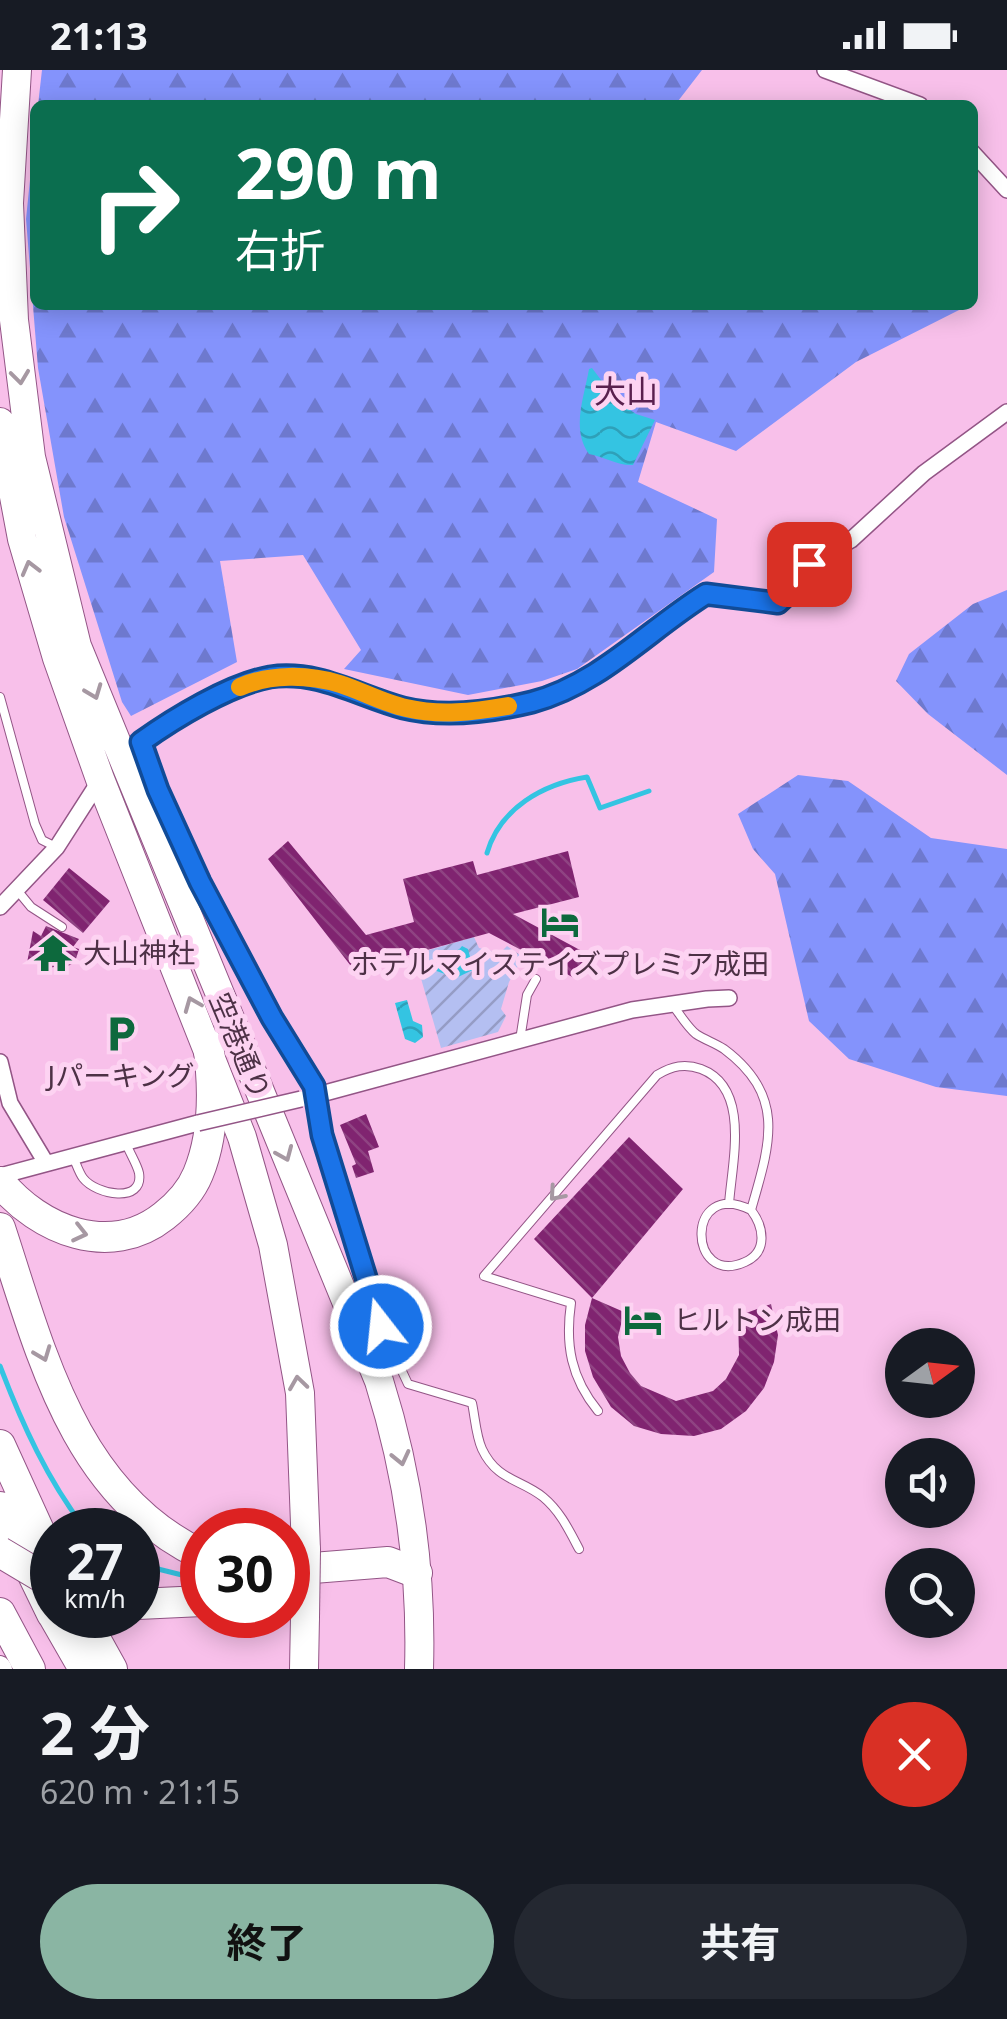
<!DOCTYPE html>
<html lang="ja">
<head>
<meta charset="utf-8">
<style>
  body { margin:0; font-family:"Noto Sans","Noto Sans JP",sans-serif; background:#242831; color:#f1f3f6; height:100vh; display:flex; flex-direction:column; font-size:38px; white-space:nowrap }
  * { box-sizing:border-box; margin:0 }
  p { font-size:32px; color:#9ea1a6 }
  .icon { flex:none; width:55px; height:55px; fill:none; stroke:currentColor; stroke-width:2; stroke-linecap:round; stroke-linejoin:round }
  .map { position:relative; height:1599px; overflow:hidden }
  .drawer { display:flex; flex-direction:column; background:#171b24; flex:1 }
  .drawer>* { flex:none }
  .guide { position:absolute; left:30px; top:30px; width:948px; height:210px; border-radius:15px; box-shadow:0 5px 25px #0003; background:#0b6e4f; color:#fff; overflow:hidden }
  .needle { width:65px; rotate:75deg }
  .tools { position:absolute; left:885px; top:1258px; display:grid; gap:20px }
  .tools a { display:grid; place-items:center; width:90px; height:90px; border-radius:50%; background:#171b24; box-shadow:0 5px 25px #0003; font-size:50px }
  .speed { position:absolute; left:30px; top:1438px; display:flex; gap:20px; font-size:50px; font-weight:700; text-align:center }
  .speed>* { display:grid; place-content:center; width:130px; height:130px; border-radius:50%; background:#171b24; box-shadow:0 5px 25px #0003; line-height:1 }
  .speed small { font-size:25px; font-weight:400 }
  .speed .limit { border:15px solid #d22; background:#fff; color:#111 }
  .pin { position:absolute; display:grid; place-items:center; width:85px; height:85px; color:#fff; margin:-42px; border-radius:20px; box-shadow:0 5px 15px #0006 }
  .me { position:absolute; width:110px; margin:-55px; rotate:344deg; stroke-linejoin:round; filter:drop-shadow(0 0 8px #0008) }
  .turn { display:flex; align-items:center; gap:35px; height:210px; padding:0 40px; font-size:45px }
  .turn .icon { width:130px; height:130px; stroke-width:2.5 }
  .turn b { display:block; font-size:70px; line-height:85px }
  .round { display:grid; place-items:center; flex:none; width:105px; height:105px; border-radius:52px; background:#242831 }
  .summary { display:flex; align-items:center; justify-content:space-between; height:170px; padding:0 40px }
  h1 { font-size:60px; font-weight:700; line-height:75px }
  .cta { display:flex; gap:20px; margin-top:auto; padding:20px 40px }
  .cta a { flex:1; height:115px; border-radius:60px; background:#8ab5a3; color:#111; font-size:40px; font-weight:700; line-height:115px; text-align:center }
  .cta a+a { background:#242831; color:#f1f3f6 }
  .status { display:flex; justify-content:space-between; align-items:center; height:70px; padding:0 50px; background:#171b24; direction:ltr }
  .status svg { height:28px; fill:currentColor }
  .map>svg:first-child { display:block }
</style>
</head>
<body>
<div class="status"><b>21:13</b><svg viewBox="0 0 49 12"><path d="M0 12V9h3v3zM5 12V6h3v6zM10 12V3h3v9zM15 12V0h3v12zM26 1h20v11H26zM47 4h2v5h-2z"/></svg></div>
<div class="map">
<svg width="1007" height="1599" viewBox="0 0 1007 1599">
  <defs>
    <pattern id="forest-firs" width="22" height="20" patternUnits="userSpaceOnUse" patternTransform="scale(2.5)"><rect width="22" height="20" fill="#8493fc"/><path d="M5 1l3.5 6h-7zM16 11l3.5 6h-7z" fill="#6e79ce"/></pattern>
    <pattern id="garden-furrows" width="10" height="10" patternUnits="userSpaceOnUse" patternTransform="scale(2.5)"><rect width="10" height="10" fill="#b4bff1"/><path d="M-1 1l2-2M0 10L10 0M9 11l2-2" fill="none" stroke="#959cc5"/></pattern>
    <pattern id="water-waves" width="16" height="10" patternUnits="userSpaceOnUse" patternTransform="scale(2.5)"><rect width="16" height="10" fill="#34c4e2"/><path d="M0 5q4-4 8 0t8 0" fill="none" stroke="#2ea0b9"/></pattern>
    <pattern id="building-back-hatch" width="6" height="6" patternUnits="userSpaceOnUse" patternTransform="scale(2.5)"><rect width="6" height="6" fill="#802470"/><path d="M-1 5l2 2M0 0l6 6M5-1l2 2" fill="none" stroke="#8f4382"/></pattern>
  </defs>
  <rect width="100%" height="100%" fill="#f8c0ea"/>
  <path fill="url(#forest-firs)" d="M42,0h660l-27,35h-637z
    M35,61v174h934l-113,57 -120,89 -80,-29 -18,60 79,37 -3,53 -137,97 -35,12 -74,14 -124,-26 17,-19 -58,-95 -83,6 17,101 -106,54 -9,-14 -58,-185 -26,-149 -12,-149z
    M1007,520v185l-79,-61 -32,-33 13,-27 64,-50z
    M798,705l50,6 83,57 76,11v247l-71,-9 -87,-28 -40,-38 -34,-147 -22,-25 -15,-35z"/>
  <path fill="url(#garden-furrows)" d="M474,867l5,11 21,5 7,-7 16,11 -14,25 -8,27 5,7 -8,16 -57,16 -23,-80 11,-18z"/>
  <path fill="url(#water-waves)" d="M592,298l25,33 19,13 19,6 -22,45c-15,1 -28,-8 -44,-11 -18,-25 -5,-56 0,-85z
    M462,876l6,3 3,12 10,-3v8l-25,12 -25,-9 -1,-7c9,-10 25,-6 32,-16z
    M407,930l6,21 9,4 1,12 -8,6 -10,-4 -10,-36z"/>
  <g fill="none" stroke-linecap="round" stroke-linejoin="round">
    <path stroke="#34c4e2" stroke-width="5" d="M487,783c13,-45 56,-69 100,-76l13,31 49,-17
      M0,1296c22,58 48,115 86,164
      M138,1494l64,16"/>
  </g>
  <path fill="url(#building-back-hatch)" d="M288,771l78,94 48,-13 -11,-43 70,-18 4,14 91,-24 11,46 -66,17 80,43 -15,23 -89,-47 -135,37 -86,-111z
    M69,798l41,33 -27,32 -40,-33z
    M46,856l33,13 -6,8 6,2 -4,13 -17,10 -4,-5 -15,3v-11l-12,4 6,-32 8,5z
    M366,1044l13,33 -11,4 6,21 -18,6 -4,-12 4,-2 -16,-39z
    M629,1067l54,52 -91,109 -58,-59z
    M592,1228l32,14 -6,25 3,19 9,17 11,13 35,15 37,-10 13,-12 13,-24 -1,-39 33,-12 7,31 -4,27 -10,26 -18,23 -25,18 -27,7 -33,-2 -27,-8 -23,-19 -18,-30 -8,-26v-26z"/>
  <g fill="none" stroke-linecap="round" stroke-linejoin="round">
    <g stroke="#935586" stroke-width="10">
      <path id="service" d="M0,627l35,127 7,16 14,7
        M17,820l14,17 31,20
        M672,934c7,9 15,23 24,30 9,6 19,9 28,15 63,47 46,95 27,161 13,17 17,42 -6,52 -58,26 -60,-85 6,-52
        M520,970l7,-45 9,-16
        M73,1087c3,6 6,16 10,21 13,17 61,26 56,-5 -2,-9 -10,-21 -13,-30
        M381,1256l27,58 64,19c3,14 4,33 10,46 15,32 39,30 61,48 17,14 26,33 36,52
        M598,1341c-27,-33 -33,-66 -27,-108l-87,-27 173,-201c15,-9 28,-12 44,-6 50,19 31,93 28,135"/>
    </g>
    <g stroke="#935586" stroke-width="18">
      <path id="minor" d="M825,0l95,35
        M972,82l35,38
        M141,673l17,48 42,90 72,137 43,68 7,49 58,180 1,11 -18,12
        M121,691c49,-46 128,-93 197,-82 31,5 57,22 87,29 40,9 88,4 128,-7 68,-18 115,-71 173,-107l71,9 20,-18 12,-21 42,-24 73,-67 83,-61
        M0,837l57,-60 43,-67
        M0,992l10,41 36,60
        M310,1027l322,-87 75,-11 22,-1
        M0,1106l198,-53"/>
    </g>
    <g stroke="#935586" stroke-width="22">
      <path id="tertiary" d="M0,1596l2,3"/>
    </g>
    <g stroke="#935586" stroke-width="30">
      <path id="trunk" d="M17,0l-8,133 5,117 17,137 46,189 302,735c30,95 43,188 40,288
        M0,352l22,117 35,119 43,121 142,358 31,108 27,148 6,157
        M304,1599l1,-52"/>
    </g>
    <g stroke="#935586" stroke-width="32">
      <path id="motorway" d="M0,1112c39,48 110,77 164,34 14,-11 27,-25 34,-42 17,-41 16,-88 10,-130
        M0,1158c41,125 74,266 202,327
        M0,1375l52,114
        M0,1437l52,107
        M288,1500l100,-8 29,11
        M138,1534l64,-3
        M0,1543l30,56
        M53,1545l31,54
        M82,1545l30,54"/>
    </g>
    <use href="#service" stroke="#fff" stroke-width="8"/>
    <use href="#minor" stroke="#fff" stroke-width="15"/>
    <use href="#tertiary" stroke="#fff" stroke-width="20"/>
    <use href="#trunk" stroke="#fff" stroke-width="28"/>
    <use href="#motorway" stroke="#fff" stroke-width="30"/>
    <g stroke="#935586" stroke-width="18" stroke-linecap="butt">
      <path id="minor-bridge" d="M198,1053l103,-24"/>
    </g>
    <g stroke="#935586" stroke-width="30" stroke-linecap="butt">
      <path id="trunk-bridge" d="M305,1547l1,-67"/>
    </g>
    <g stroke="#935586" stroke-width="32" stroke-linecap="butt">
      <path id="motorway-bridge" d="M0,1482l52,31"/>
    </g>
    <use href="#minor-bridge" stroke="#fff" stroke-width="15"/>
    <use href="#trunk-bridge" stroke="#fff" stroke-width="28"/>
    <use href="#motorway-bridge" stroke="#fff" stroke-width="30"/>
  </g>
  <defs><path id="oneway-chevron" d="M-2-3.5L2.5 0L-2 3.5" fill="none" stroke-width="1.6" stroke-linecap="round" stroke-linejoin="round" transform="scale(2.5)"/></defs>
  <g stroke="#a698a2">
    <use href="#oneway-chevron" transform="translate(20 307) rotate(83)"/>
    <use href="#oneway-chevron" transform="translate(30 498) rotate(-105)"/>
    <use href="#oneway-chevron" transform="translate(94 622) rotate(69)"/>
    <use href="#oneway-chevron" transform="translate(192 934) rotate(-112)"/>
    <use href="#oneway-chevron" transform="translate(285 1084) rotate(67)"/>
    <use href="#oneway-chevron" transform="translate(556 1124) rotate(131)"/>
    <use href="#oneway-chevron" transform="translate(80 1163) rotate(13)"/>
    <use href="#oneway-chevron" transform="translate(43 1284) rotate(69)"/>
    <use href="#oneway-chevron" transform="translate(298 1313) rotate(-98)"/>
    <use href="#oneway-chevron" transform="translate(401 1388) rotate(77)"/>
  </g>
  <g fill="none" stroke-linecap="round" stroke-linejoin="round">
    <g stroke="#114b97" stroke-width="25">
      <path id="route" d="M381,1256l-59,-191 -8,-49 -42,-68 -72,-136 -42,-92 -17,-48c32,-23 89,-58 129,-65 49,-7 88,19 133,31 41,10 88,4 129,-6 68,-18 116,-72 174,-108l72,9 18,-17 13,-22"/>
    </g>
    <use href="#route" stroke="#1a73e8" stroke-width="18"/>
    <path stroke="#f59e0b" stroke-width="18" d="M240,617c30,-13 67,-13 100,-3 22,7 43,19 66,24 34,8 67,4 102,-2"/>
  </g>
  <defs>
    <g id="hotel-bare" transform="scale(3)"><path d="M-6-4.5h1.5V1H6V5H4.5V3h-9V5H-6ZM-4 0a1.8 1.8 0 1 1 3.6 0ZM.5 0V-2.5h3Q6-2.5 6 0Z" fill="#0d693d" stroke="#fdd3f2" stroke-width="2.5" paint-order="stroke"/></g>
    <g id="temple-bare" transform="scale(3)"><path d="M0-6L5-2H3V0L6.5 2.5H4V6H1.5V3h-3V6H-4V2.5H-6.5L-3 0V-2H-5Z" fill="#0d693d" stroke="#fdd3f2" stroke-width="2.5" paint-order="stroke"/></g>
    <g id="parking-bare" transform="scale(3)"><path d="M-3.5-5.5H1a3.5 3.5 0 0 1 0 7H-1V5.5H-3.5ZM-1-3.4V-.6H.8a1.4 1.4 0 0 0 0-2.8Z" fill="#0d693d" stroke="#fdd3f2" stroke-width="2.5" paint-order="stroke"/></g>
  </defs>
  <g fill-rule="evenodd">
    <use href="#hotel-bare" x="560" y="852"/>
    <use href="#temple-bare" x="53" y="883"/>
    <use href="#parking-bare" x="121" y="964"/>
    <use href="#hotel-bare" x="643" y="1250"/>
  </g>
  <g text-anchor="middle" stroke-width="10" stroke-linejoin="round" paint-order="stroke">
    <g font-size="28" fill="#4d3146" stroke="#fdd3f2" text-anchor="start">
      <text x="83" y="893">大山神社</text>
      <text x="560" y="904" text-anchor="middle">ホテルマイステイズプレミア成田</text>
      <text x="121" y="1016" text-anchor="middle">Jパーキング</text>
      <text x="673" y="1260">ヒルトン成田</text>
    </g>
    <g font-size="28" fill="#4d3146" stroke="#fdd3f2">
      <text transform="translate(240 976) rotate(67)" y="10">空港通り</text>
    </g>
    <g font-size="32" fill="#59204e" stroke="#fdd3f2">
      <text x="626" y="333">大山</text>
    </g>
  </g>
</svg>
<div class="tools">
<a><svg class="needle" viewBox="-14 -14 28 28"><path d="M0-13l5 13h-10z" fill="#e53935"/><path d="M0 13l5-13h-10z" fill="#9ea1a6"/></svg></a>
<a><svg class="icon" aria-label="sound" viewBox="0 0 24 24"><path d="M4 9h4l5-4v14l-5-4H4zM17 9q2 3 0 6"/></svg></a>
<a><svg class="icon" aria-label="search" viewBox="0 0 24 24"><circle cx="10" cy="10" r="6"/><path d="M15 15l6 6"/></svg></a>
</div>
<div class="speed"><div>27<small>km/h</small></div><div class="limit">30</div></div>
<div class="pin" style="left:809px;top:494px;background:#d93025"><svg class="icon" aria-label="arrive" viewBox="0 0 24 24"><path d="M6 21V4h12l-3 4 3 4H6"/></svg></div>
<svg class="me" style="left:381px;top:1256px" viewBox="-20 -20 40 40"><circle r="17" fill="#1a73e8" stroke="#fff" stroke-width="3"/><path d="M0-11L8 9 0 5-8 9z" fill="#fff"/></svg>
<div class="guide">
<div class="turn"><svg class="icon" aria-label="right" viewBox="0 0 24 24"><path d="M7 20v-9h11M14 6l5 5-5 5"/></svg><div><b>290 m</b>右折</div></div>
</div>
</div>
<section class="drawer">
<div class="summary"><div><h1>2 分</h1><p>620 m · 21:15</p></div><a class="round" style="background:#d93025;color:#fff"><svg class="icon" aria-label="close" viewBox="0 0 24 24"><path d="M6 6l12 12M18 6L6 18"/></svg></a></div>
<div class="cta"><a>終了</a><a>共有</a></div>
</section>
</body>
</html>
